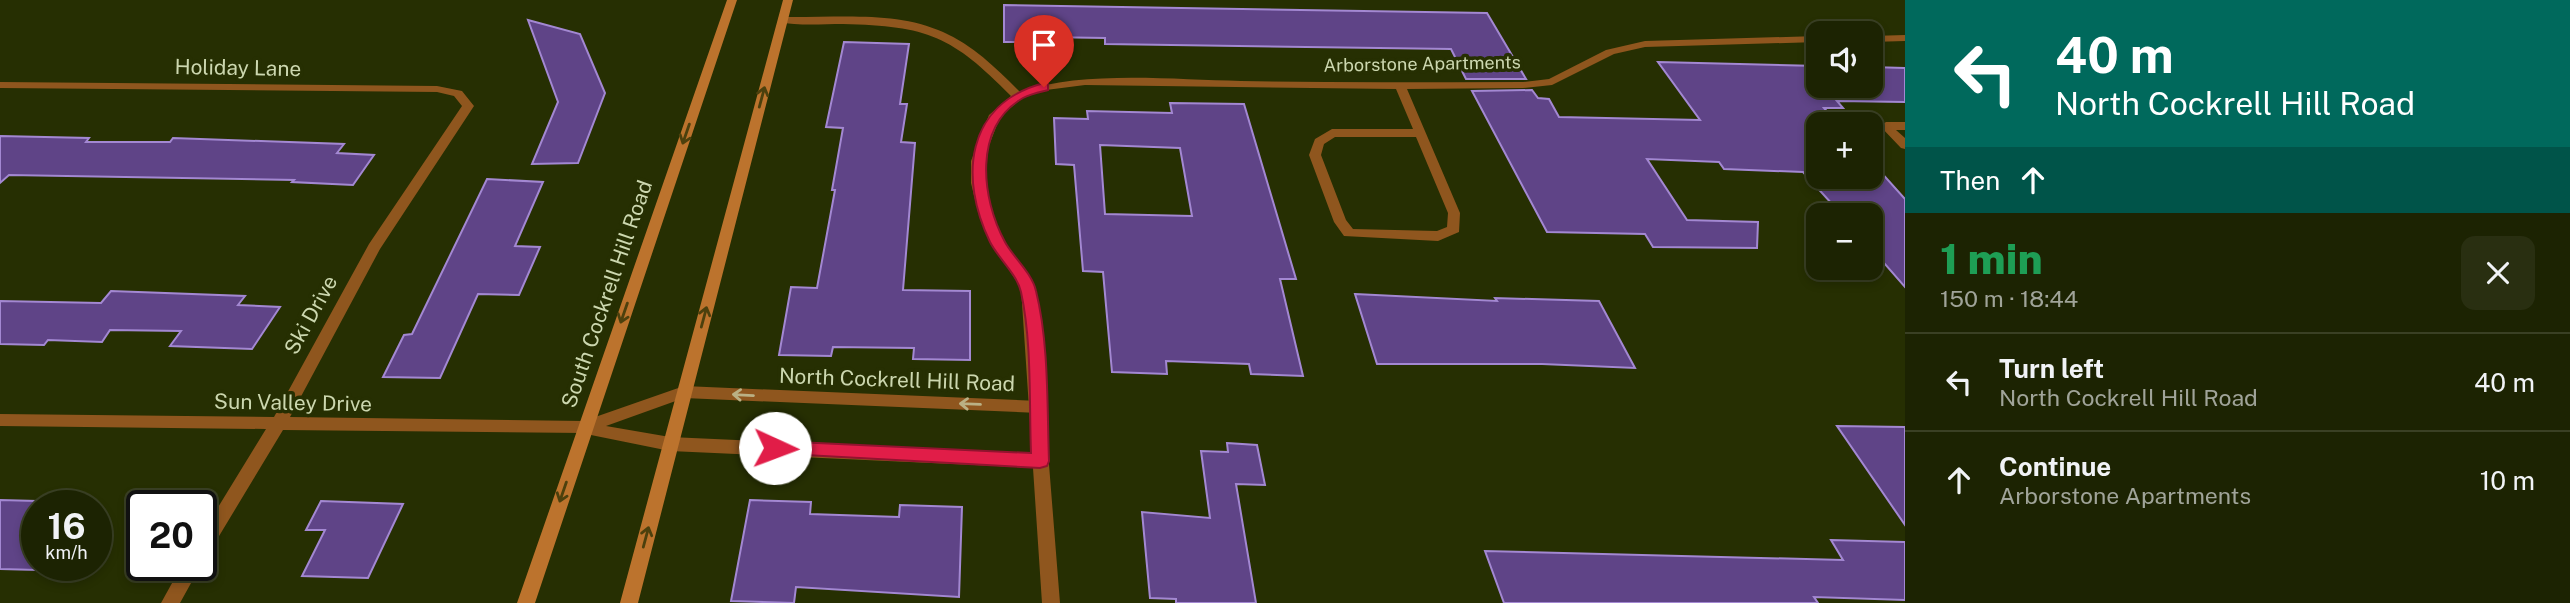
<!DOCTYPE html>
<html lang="en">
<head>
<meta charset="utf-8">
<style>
  body { margin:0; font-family:"Public Sans",sans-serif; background:#292f11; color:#f1f3f6; height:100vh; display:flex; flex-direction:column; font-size:26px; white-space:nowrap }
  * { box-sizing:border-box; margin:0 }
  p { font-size:23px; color:#a0a499 }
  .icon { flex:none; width:38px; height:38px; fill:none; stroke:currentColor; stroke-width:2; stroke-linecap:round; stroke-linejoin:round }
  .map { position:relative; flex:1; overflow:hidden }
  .panel { display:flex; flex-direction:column; background:#1c2302; width:665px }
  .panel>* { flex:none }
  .banner { background:#00695c; color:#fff; overflow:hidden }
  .buttons { position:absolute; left:1806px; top:21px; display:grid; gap:14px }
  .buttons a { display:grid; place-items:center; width:77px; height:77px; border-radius:14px; background:#1c2302; box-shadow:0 4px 10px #0003,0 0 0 2px #3a4024; font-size:35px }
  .speed { position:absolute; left:21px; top:490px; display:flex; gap:14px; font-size:35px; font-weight:700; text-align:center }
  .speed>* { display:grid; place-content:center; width:91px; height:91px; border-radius:50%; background:#1c2302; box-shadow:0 4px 10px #0003,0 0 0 2px #3a4024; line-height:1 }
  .speed small { font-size:18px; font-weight:400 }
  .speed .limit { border:4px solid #111; border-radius:10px; background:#fff; color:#111 }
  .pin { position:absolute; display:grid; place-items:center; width:60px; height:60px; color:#fff; margin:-72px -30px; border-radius:50% 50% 50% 0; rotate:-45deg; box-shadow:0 0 7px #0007 }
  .pin .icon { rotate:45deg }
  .me { position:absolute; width:77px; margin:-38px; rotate:92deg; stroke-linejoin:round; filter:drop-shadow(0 0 5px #0008) }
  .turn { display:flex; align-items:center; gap:24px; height:147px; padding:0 35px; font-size:32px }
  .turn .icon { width:91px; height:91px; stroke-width:2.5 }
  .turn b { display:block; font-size:49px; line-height:60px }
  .then { display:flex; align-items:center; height:66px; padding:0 35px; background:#0003; gap:14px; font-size:26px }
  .round { display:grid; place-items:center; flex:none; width:74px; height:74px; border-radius:14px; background:#292f11 }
  .summary { display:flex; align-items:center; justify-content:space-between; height:119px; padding:0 35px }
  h1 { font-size:42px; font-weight:800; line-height:52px; color:#1e9e55 }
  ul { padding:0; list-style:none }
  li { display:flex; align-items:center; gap:21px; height:98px; padding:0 35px; border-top:2px solid #3a4024 }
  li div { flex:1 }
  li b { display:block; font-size:26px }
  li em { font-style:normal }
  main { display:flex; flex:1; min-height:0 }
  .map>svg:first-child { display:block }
</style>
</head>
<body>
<main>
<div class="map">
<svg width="1905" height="603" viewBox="0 0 1905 603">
  <rect width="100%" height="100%" fill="#262f02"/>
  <path fill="#5f4487" stroke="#a388d2" stroke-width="2" fill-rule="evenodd" d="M1004,5l483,8 39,66h-60l-15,-30 -346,-5v-6l-62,-1v5h-39z
    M528,20l52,14 25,59 -27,70 -46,1 26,-62z
    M844,42l65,2 -9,60h7l-6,38 14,1 -12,147 67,1v69l-57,-1 1,-11 -81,-1 -2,9 -52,-1 12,-68 26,1 18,-98h-3l11,-62 -17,-1z
    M1658,62l160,4v20h53v-19l34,1v34l-68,-1 6,7h-19l14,16h-20v53h53v-16l34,38v88l-34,-39v-33h-29l-39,-43 -79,-3 -5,-7 -72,-3 40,61 71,2 -1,26 -104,-1 -8,-13 -98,-2 -75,-141 60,-1 6,8 11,1 10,18 141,3z
    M1170,103l74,1 52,175h-16l23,97 -52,-2 -2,-10 -83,-3 1,13 -55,-2 -9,-100 -20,-1 -9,-106 -18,-1 -2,-46 34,1 -1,-8 85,2zM1100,145l80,3 12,68 -87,-2z
    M0,136l89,2 -3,4h84l3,-4 171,6 -7,9 37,2 -21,30 -61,-3 2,-2 -285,-5 -9,8z
    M487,179l56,3 -28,64 25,1 -21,48 -41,-1 -38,84 -57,-1 21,-42 8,-1z
    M111,291l134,5 -7,9 42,2 -28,42 -82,-3 11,-15 -71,-1 -8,12 -54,-2 -4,5 -44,-1v-43l101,2z
    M1355,294l142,7 -2,-3 104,3 36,67 -93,-4h-165z
    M1837,426l68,1v98z
    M1227,443l30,2 8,40 -29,-1 20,119h-80v-4l-26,-1 -8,-86 68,6 -9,-67 27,1z
    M0,500l37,1v69l-37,-1z
    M750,500l61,2 -1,12 89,3 1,-12 62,2 -3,90 -163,-10 -2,16 -63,-2z
    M321,501l82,3 -35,74 -66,-2 23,-46h-19z
    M1831,540l74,2v58l-91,-3 4,6h-314l-19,-52 358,9z"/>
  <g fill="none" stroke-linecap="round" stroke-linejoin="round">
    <path fill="#8f561e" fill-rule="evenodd" d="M1905,122v8h-9l9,8v11l-4,-1 -21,-22 6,-4z
      M684,386l355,15 5,2 3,4 -3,4 -5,2 -355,-15 -78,28 64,11 370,17 6,2 2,5 -2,5 -6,2 -370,-17 -84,-17 -8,-3 -2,-4 2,-4z"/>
    <path fill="#8f561e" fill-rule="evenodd" d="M782,17c52,1 113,-7 161,15 30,13 54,37 77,60 64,-22 153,-12 221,-11 94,2 188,1 282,1l26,-3 57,-29 39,-9 173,-5v6l-173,5 -31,7 -62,31 -29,3 -116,1 53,124 -1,19 -21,9 -94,-5 -10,-14 -25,-67 6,-16 17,-10h81l-17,-40 -311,-4 -39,5 -24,8 -22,19 -17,44v22l7,29 15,31 30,45 25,315h-18l-21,-315 -29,-44 -14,-32 -7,-29v-22l18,-46 22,-19c-59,-60 -83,-70 -168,-72 -21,0 -44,2 -65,-2v-4zM1335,137h81l32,76 -1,14 -10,4 -84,-2 -7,-9 -25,-65 3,-11z
      M1905,35v6l-34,1v-6z
      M0,82l437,4 25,5 12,15 -94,143 -90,168 294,4 6,2 2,4 -2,4 -6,2 -301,-3 -76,126 -6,3v-24l65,-106 -266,-3v-12l274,3 95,-173 93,-138 -8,-10 -17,-4 -437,-4z
      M182,565h19l-21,38h-19z"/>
    <path fill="#bc732d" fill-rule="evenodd" d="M727,0h10l-202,603h-18z
      M783,0h10l-155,603h-18z"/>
  </g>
  <defs><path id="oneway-shaft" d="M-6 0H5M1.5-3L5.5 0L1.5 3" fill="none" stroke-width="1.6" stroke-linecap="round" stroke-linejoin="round" transform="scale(1.75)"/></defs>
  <g stroke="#4c400d">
    <use href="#oneway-shaft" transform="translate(762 97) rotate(-75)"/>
    <use href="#oneway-shaft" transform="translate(686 134) rotate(109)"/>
    <use href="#oneway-shaft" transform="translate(624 313) rotate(109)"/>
    <use href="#oneway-shaft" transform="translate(704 317) rotate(-75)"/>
    <use href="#oneway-shaft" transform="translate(563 492) rotate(109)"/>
    <use href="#oneway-shaft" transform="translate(646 537) rotate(-75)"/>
  </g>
  <g stroke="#bab084">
    <use href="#oneway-shaft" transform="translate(743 395) rotate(-177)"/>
    <use href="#oneway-shaft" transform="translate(970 404) rotate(-178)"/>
  </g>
  <path fill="#e11d48" stroke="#92132f" stroke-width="2" d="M1044,83l4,1v6c-8,2 -18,4 -25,8 -50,29 -42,100 -18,144 8,15 27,31 31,49 13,52 11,115 13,170l-2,5 -7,2 -271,-15 -3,-5 3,-5 6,-2 256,12c-2,-53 1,-110 -10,-161 -4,-18 -23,-34 -31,-50 -31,-64 -25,-138 54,-159z"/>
  <g text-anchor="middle" stroke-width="7" stroke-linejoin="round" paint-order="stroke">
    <g font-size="18" fill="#ccd7af" stroke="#262f02">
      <text transform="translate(1422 64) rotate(-1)" y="6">Arborstone Apartments</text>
    </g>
    <g font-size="21" fill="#ccd7af" stroke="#262f02">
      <text transform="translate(238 68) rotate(1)" y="7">Holiday Lane</text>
      <text transform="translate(607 294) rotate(-71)" y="7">South Cockrell Hill Road</text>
      <text transform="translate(311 315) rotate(-61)" y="7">Ski Drive</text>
      <text transform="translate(897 380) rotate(2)" y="7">North Cockrell Hill Road</text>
      <text transform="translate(293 403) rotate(1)" y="7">Sun Valley Drive</text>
    </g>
  </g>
</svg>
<div class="buttons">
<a><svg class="icon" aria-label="sound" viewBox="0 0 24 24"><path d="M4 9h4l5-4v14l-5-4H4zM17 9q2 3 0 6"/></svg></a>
<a>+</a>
<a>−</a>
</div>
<div class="speed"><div>16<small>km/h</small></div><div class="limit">20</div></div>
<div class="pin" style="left:1044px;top:87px;background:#d93025"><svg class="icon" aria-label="arrive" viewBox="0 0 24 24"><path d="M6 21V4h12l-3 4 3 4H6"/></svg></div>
<svg class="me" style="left:775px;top:448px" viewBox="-20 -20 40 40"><circle r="19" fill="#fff"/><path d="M0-13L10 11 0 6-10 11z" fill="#e11d48"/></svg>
</div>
<section class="panel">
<div class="banner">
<div class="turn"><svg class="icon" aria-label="left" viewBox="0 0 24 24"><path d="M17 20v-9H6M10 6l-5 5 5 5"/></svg><div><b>40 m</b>North Cockrell Hill Road</div></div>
<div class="then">Then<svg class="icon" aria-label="ahead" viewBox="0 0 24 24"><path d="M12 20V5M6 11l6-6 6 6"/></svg></div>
</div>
<div class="summary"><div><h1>1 min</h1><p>150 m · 18:44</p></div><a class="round"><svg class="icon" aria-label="close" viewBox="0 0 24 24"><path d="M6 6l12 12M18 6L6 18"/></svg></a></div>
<ul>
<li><svg class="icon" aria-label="left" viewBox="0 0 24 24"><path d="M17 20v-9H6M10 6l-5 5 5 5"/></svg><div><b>Turn left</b><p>North Cockrell Hill Road</p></div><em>40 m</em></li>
<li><svg class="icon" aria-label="ahead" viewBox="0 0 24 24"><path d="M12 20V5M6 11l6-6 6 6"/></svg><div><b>Continue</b><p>Arborstone Apartments</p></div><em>10 m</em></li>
</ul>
</section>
</main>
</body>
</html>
